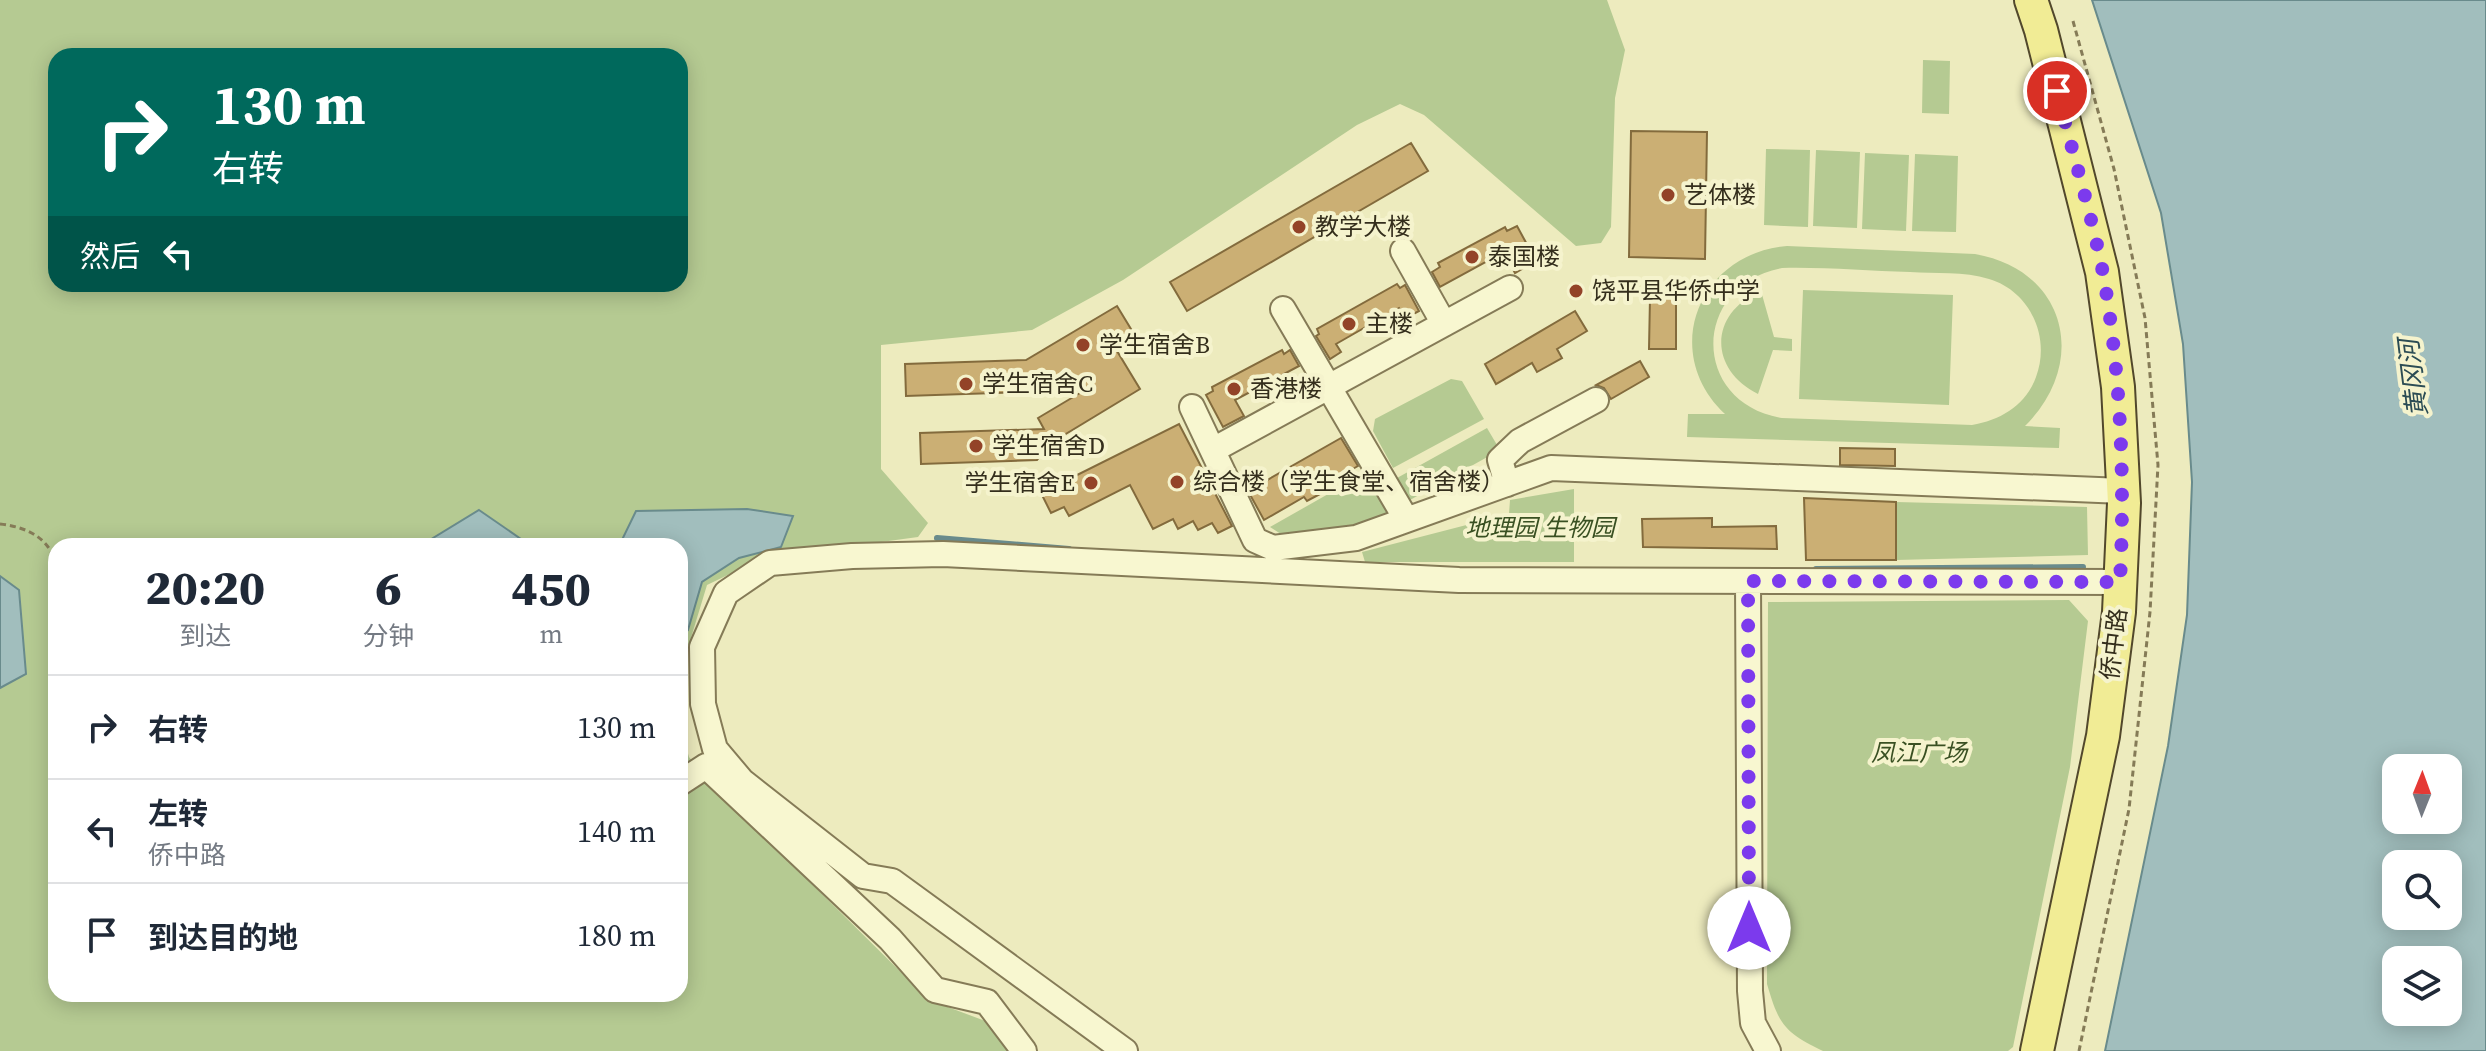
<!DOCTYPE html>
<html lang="zh">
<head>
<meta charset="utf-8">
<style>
  body { margin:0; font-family:"Source Serif 4","Noto Sans SC",serif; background:#f2f2f3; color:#1f2937; height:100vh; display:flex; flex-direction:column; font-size:30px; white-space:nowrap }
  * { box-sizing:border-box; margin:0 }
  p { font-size:26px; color:#747a83 }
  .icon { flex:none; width:44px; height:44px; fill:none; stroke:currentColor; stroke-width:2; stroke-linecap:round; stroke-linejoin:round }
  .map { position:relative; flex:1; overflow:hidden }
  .panel { position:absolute; left:48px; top:538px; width:640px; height:464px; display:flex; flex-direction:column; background:#fff; border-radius:24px; box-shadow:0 4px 20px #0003 }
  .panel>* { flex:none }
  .hud { position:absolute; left:48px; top:48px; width:640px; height:244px; border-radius:24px; box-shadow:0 4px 20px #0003; background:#00695c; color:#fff; overflow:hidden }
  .needle { width:52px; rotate:1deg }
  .controls { position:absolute; left:2382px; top:754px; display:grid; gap:16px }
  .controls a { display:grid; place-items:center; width:80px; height:80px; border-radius:16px; background:#fff; box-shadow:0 4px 20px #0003; font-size:40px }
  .pin { position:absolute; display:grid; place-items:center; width:68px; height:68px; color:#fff; margin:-34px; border:4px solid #fff; border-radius:50%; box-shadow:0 2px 8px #0007 }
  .me { position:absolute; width:88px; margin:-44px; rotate:0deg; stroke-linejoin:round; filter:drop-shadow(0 0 6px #0008) }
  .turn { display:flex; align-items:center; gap:28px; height:168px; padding:0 32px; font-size:36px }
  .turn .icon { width:104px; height:104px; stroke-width:2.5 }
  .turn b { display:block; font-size:56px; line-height:68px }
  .then { display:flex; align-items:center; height:76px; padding:0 32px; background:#0003; gap:16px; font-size:30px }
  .eta { display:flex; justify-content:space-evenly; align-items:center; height:136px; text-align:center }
  .eta b { font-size:48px; font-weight:800; line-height:56px }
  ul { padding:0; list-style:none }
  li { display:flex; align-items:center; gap:24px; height:104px; padding:0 32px; border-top:2px solid #e0e1e3 }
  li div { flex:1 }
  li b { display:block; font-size:30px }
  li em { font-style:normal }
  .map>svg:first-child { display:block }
</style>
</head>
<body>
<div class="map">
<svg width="2486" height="1051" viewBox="0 0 2486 1051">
  <rect width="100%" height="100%" fill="#edebbe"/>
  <path fill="#b5ca92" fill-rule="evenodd" d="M0,0h1607l18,50 -10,48 -4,129 -10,16 -25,3 -152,-131 -24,-11 -43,21 -234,155 -91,50 -151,15v124l47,54 -10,14 -155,21 -56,27 -27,89v-128h-624v448h624v-268l9,31 22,27 218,216 59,22 22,29h-1010zM56,56h624v228h-624z
    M1923,60l27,1 -1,53 -27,-1z
    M1766,149l44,1 -2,77 -44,-2z
    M1816,150l44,2 -3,76 -44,-2z
    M1865,153l44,2 -3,76 -44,-2z
    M1915,154l43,2 -2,76 -44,-1z
    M1787,246l188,8c92,16 114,109 50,172l35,2 -1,20 -372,-11 1,-23h37c-66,-62 -26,-161 62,-168zM1782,268c43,-1 86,3 128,4 25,2 54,-1 79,7 41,12 62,58 47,98 -10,28 -35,43 -64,48l-190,-7c-92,-15 -91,-133 0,-150z
    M1803,290l150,5 -4,110 -150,-6z
    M1761,291l13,46 18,2v12l-19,-1 -15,44c-50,-25 -49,-81 3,-103z
    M1451,379l11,2 22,38 -91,49 -20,-37 2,-12z
    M1487,428l13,22 -90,50 -13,-22z
    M1367,472l22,40 -33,19 -72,5 -14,-9z
    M1574,489v73h-209l-3,-10 147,-38 1,-14z
    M1896,502l191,5 1,48 -192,5z
    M2069,600l19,21 -18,146 -57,280 -5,4h-185c-39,-19 -44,-26 -56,-67l1,-382z"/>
  <path fill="#a1bebd" stroke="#698b8c" stroke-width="2" fill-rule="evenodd" d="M2092,0h394v1051h-381l63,-305 19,-131 5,-133 -9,-138 -22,-131zM2448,768v52h-52v-52zM2396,864h52v52h-52zM2396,960h52v52h-52z
    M747,509l46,7 -12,31 -42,11 -37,24 -14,48 -8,-3v-81h-61l17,-35z
    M479,510l42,29 51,7h-152z
    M0,576l19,14 7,84 -26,14z"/>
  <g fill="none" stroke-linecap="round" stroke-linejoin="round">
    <path stroke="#698b8c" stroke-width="6" d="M937,538l132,11
      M1816,569l267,-2"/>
  </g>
  <path fill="#cbaf74" stroke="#836b3d" stroke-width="2" d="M1631,131l76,1 -2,127 -76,-2z
    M1411,143l17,28 -241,140 -17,-29z
    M1517,226l19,35 -21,12 -11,-21 -64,35 -8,-15 8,-5 -2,-4 67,-36 2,4z
    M1397,284l3,4 5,-3 14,26 -13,7 -7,-10 -63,36 5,8 -11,7 -14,-23 3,-2 -2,-5z
    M1650,298h26v51h-27z
    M1117,306l17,28 -20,12 26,43 -89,54 -14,17 -116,4 -1,-31 124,-4 -6,-11 47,-28 -179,6 -1,-32 121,-4z
    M1575,311l12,20 -30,18 5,9 -25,14 -5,-9 -36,21 -11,-20z
    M1282,350l2,4 6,-4 9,16 -64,34 9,16 -21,11 -17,-32 7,-4 -1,-4z
    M1640,361l9,16 -38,22 -7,-11 -8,-3z
    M1179,424l53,102 -14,7 -6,-10 -14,7 -5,-9 -15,8 -5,-10 -20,10 -23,-44 -61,31 -5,-9 -13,6 -10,-20z
    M1341,438l17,28 -41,23 3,5 -13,7 -3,-4 -40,23 -16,-29z
    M1840,448l55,1v17l-55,-1z
    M1804,498l92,4v58h-90z
    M1712,518v9l64,-1 1,23 -134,-2 -1,-28z"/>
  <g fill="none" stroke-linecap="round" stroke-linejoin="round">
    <g stroke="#857b57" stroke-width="28">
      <path id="minor" d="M1403,251l41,73
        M1283,309l123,210
        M1192,407l63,133 18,8 83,-10 195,-70 572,23
        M1213,450l297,-162
        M1507,484l-7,-24 20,-19 76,-41
        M1748,581l2,410 3,32 15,28
        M680,783l26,-17 184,173 45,51 52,12 37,49
        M1125,1051l-233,-170 -29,-5 -121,-95 -27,-32 -12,-45 -1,-57 24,-54 44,-30 82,-7 91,-2 516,26 661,2"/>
    </g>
    <g stroke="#52482c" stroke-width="36">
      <path id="major" d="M2031,0l10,30 61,242 16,115 6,116 -5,109 -16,124 -66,315"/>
    </g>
    <path stroke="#857b57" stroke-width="3" stroke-dasharray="6 4" stroke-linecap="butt" d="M2073,21l41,148 31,149 13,147 -8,147 -21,197 -50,242
      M0,524c27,3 50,14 56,41"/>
    <use href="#minor" stroke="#f8f7d0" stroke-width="24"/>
    <use href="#major" stroke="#f1ec95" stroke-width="32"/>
  </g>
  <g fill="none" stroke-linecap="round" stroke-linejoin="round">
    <path stroke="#7c3aed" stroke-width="14" stroke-dasharray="0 25.2" d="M1749,928l-1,-347 372,1c5,-103 1,-207 -17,-309 -12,-61 -31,-122 -46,-182"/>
  </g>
  <g fill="#934328" stroke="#f5f3cd" stroke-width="3">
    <circle cx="1668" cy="195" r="8"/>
    <circle cx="1299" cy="227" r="8"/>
    <circle cx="1472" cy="257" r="8"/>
    <circle cx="1576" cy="291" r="8"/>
    <circle cx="1349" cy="324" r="8"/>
    <circle cx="1083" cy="345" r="8"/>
    <circle cx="966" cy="384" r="8"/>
    <circle cx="1234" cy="389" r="8"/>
    <circle cx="976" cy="446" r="8"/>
    <circle cx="1177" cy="482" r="8"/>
    <circle cx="1091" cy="483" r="8"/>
  </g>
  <g text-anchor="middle" stroke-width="8" stroke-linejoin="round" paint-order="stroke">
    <g font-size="24" fill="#342e1c" stroke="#f5f3cd" text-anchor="start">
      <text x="1684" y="203">艺体楼</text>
      <text x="1315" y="235">教学大楼</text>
      <text x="1488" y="265">泰国楼</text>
      <text x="1592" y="299">饶平县华侨中学</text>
      <text x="1365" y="332">主楼</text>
      <text x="1099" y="353">学生宿舍B</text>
      <text x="982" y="392">学生宿舍C</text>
      <text x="1250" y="397">香港楼</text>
      <text x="992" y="454">学生宿舍D</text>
      <text x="1193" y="490">综合楼（学生食堂、宿舍楼）</text>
      <text x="1075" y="491" text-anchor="end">学生宿舍E</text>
    </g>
    <g font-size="24" font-style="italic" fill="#395022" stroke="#f5f3cd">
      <text x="1540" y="536">地理园 生物园</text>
      <text x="1919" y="761">凤江广场</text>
    </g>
    <g font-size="24" fill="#342e1c" stroke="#f5f3cd">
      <text transform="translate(2114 644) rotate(-83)" y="8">侨中路</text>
    </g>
    <g font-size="26" font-style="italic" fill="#2b4c54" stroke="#f5f3cd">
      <text transform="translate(2413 378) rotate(-97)" y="9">黄冈河</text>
    </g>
  </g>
</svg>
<div class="controls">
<a><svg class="needle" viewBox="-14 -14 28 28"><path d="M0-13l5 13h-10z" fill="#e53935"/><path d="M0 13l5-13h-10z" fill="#747a83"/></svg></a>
<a><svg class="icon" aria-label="search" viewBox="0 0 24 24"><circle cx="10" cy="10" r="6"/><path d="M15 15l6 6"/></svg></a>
<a><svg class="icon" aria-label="layers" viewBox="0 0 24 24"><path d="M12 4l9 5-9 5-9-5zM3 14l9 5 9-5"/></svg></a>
</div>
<div class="pin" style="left:2057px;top:91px;background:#d93025"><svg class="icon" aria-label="arrive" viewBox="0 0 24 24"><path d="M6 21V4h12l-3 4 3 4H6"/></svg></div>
<svg class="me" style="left:1749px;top:928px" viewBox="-20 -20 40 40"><circle r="19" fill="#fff"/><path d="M0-13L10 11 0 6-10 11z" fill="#7c3aed"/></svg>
<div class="hud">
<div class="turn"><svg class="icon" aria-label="right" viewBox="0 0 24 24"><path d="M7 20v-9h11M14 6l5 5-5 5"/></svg><div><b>130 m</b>右转</div></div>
<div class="then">然后<svg class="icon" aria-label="left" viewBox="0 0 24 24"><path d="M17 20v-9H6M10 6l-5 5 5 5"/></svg></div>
</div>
<section class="panel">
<div class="eta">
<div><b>20:20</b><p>到达</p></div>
<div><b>6</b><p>分钟</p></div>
<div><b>450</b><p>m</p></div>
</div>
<ul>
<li><svg class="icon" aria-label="right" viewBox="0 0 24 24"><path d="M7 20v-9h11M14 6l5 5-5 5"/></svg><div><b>右转</b></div><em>130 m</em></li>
<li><svg class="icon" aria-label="left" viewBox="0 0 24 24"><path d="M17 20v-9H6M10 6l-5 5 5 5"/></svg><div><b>左转</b><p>侨中路</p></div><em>140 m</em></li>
<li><svg class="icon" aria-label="arrive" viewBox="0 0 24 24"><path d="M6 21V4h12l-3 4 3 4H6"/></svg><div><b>到达目的地</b></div><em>180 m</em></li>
</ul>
</section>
</div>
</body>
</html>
